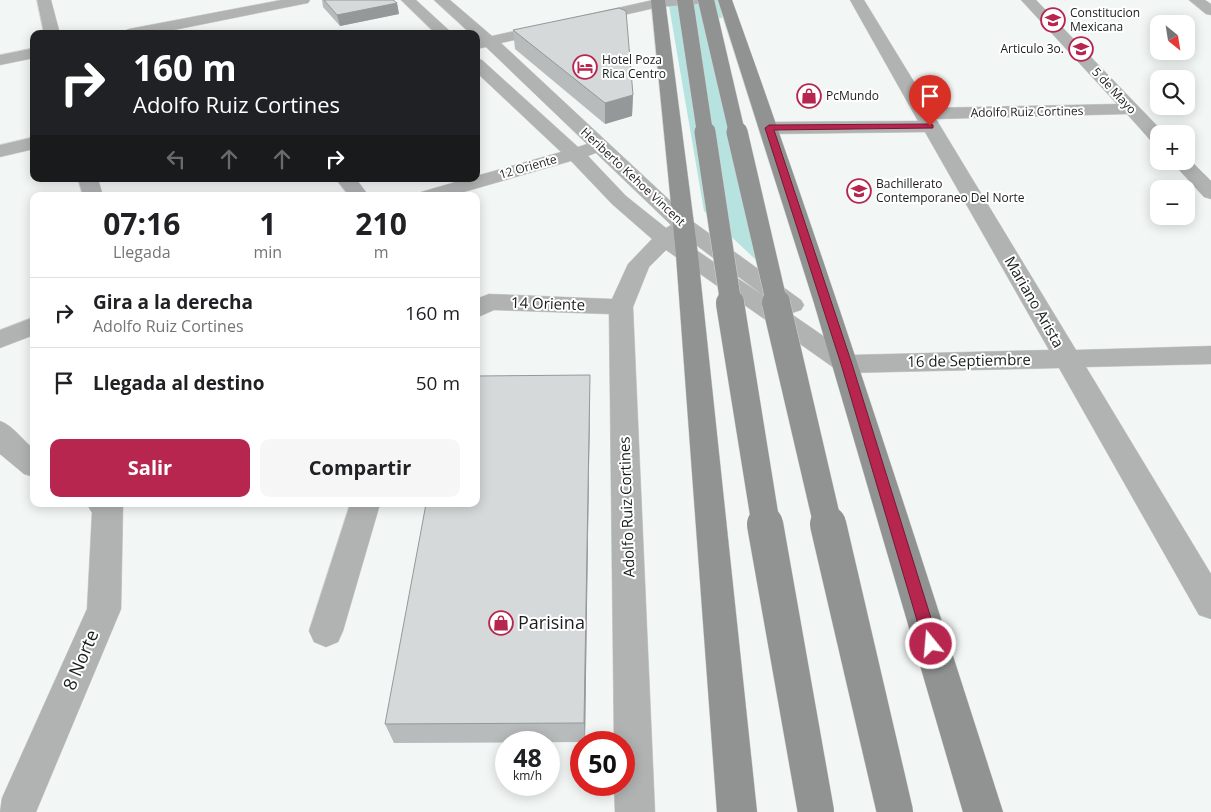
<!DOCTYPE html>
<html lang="es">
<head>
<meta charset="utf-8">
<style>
  body { margin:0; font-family:"Open Sans",sans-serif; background:#f6f6f6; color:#202124; height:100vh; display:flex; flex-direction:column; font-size:19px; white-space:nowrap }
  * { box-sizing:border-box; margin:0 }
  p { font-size:16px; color:#757577 }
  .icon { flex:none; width:28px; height:28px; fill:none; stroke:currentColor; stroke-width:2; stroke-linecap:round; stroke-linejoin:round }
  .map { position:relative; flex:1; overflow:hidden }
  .panel { position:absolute; left:30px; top:192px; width:450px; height:315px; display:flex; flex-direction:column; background:#fff; border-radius:10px; box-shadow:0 2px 12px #0003 }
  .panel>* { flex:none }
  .top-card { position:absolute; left:30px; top:30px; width:450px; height:152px; border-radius:10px; box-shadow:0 2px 12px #0003; background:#202124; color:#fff; overflow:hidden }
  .needle { width:32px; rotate:150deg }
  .fabs { position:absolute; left:1150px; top:15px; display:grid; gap:10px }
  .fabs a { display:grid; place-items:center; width:45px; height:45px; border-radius:10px; background:#fff; box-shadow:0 2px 12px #0003; font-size:25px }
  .speed { position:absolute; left:495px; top:731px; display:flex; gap:10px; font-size:25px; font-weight:700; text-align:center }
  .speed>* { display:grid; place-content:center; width:65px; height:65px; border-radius:50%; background:#fff; box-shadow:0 2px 12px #0003; line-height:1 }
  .speed small { font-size:12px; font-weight:400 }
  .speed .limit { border:8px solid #d22; background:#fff; color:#111 }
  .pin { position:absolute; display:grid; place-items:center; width:42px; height:42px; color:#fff; margin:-51px -21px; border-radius:50% 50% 50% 0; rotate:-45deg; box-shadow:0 0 5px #0007 }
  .pin .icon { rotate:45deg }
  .me { position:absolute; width:55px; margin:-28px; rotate:343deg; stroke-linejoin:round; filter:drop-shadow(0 0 4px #0008) }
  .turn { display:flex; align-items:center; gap:18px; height:105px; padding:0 20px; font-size:22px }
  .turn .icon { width:65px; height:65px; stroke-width:2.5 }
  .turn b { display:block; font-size:35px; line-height:42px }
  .lanes { display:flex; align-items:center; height:48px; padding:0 20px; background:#0003; justify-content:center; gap:25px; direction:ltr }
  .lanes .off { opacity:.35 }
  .eta { display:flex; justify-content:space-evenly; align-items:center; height:85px; text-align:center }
  .eta b { font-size:30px; font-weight:700; line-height:35px }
  .primary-button { display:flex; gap:10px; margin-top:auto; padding:10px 20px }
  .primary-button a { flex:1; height:58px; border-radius:10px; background:#b6264f; color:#fff; font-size:20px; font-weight:700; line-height:58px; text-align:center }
  .primary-button a+a { background:#f6f6f6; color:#202124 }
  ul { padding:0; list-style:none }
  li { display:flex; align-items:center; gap:15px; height:70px; padding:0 20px; border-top:1px solid #e0e0e0 }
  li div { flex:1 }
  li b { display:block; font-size:19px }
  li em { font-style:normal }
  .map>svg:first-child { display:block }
</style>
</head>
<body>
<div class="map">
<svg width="1211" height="812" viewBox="0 0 1211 812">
  <rect width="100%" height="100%" fill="#f2f7f6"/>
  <path fill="#b6e3df" d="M668,0h52l2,18h-11l61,257 -68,-64z"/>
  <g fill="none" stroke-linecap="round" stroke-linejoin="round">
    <g stroke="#d0d4d3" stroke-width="1">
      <path id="minor" d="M37,0h14l9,34h-16z
        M281,0h29l-2,3 -5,1 -149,30h-33l3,-3 5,-2z
        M401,0h15l37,34h-17z
        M434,0h16l42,36 161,-36h51l-2,3 -5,1 -38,3 -158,36 191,178 109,79 3,5 -3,5 -9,3 -5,-2 64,44 198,-5 -124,-218 -156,2 -7,-2 -2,-4 2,-4 7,-2 149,-1 -68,-121h14l66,108 187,-4 -96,-104h15l129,134h-6v10l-7,-2 -25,-28 -191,5 140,231 135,-4v18l-125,3 125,207v45l-12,-4 -140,-247 -213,5 -9,-3 -171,-120 -17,17 -16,40 22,505h-40l-1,-27h10v-43h-10l-5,-428 -115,-4 -18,8v-19l13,-5 123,5 16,-35 24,-25 -40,-35 -41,-43 -121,35h-32l3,-4 45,-13h10v-3l85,-24 -85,-80v-14l6,2 96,87 9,-3 -101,-97 -10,2v-15h-5zM596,153l75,72 -5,3 -40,-32 -38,-40zM684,236l80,60 -84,-57z
        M1189,0h16l6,4v11l-5,-1z
        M34,48v10l-34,7v-10z
        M34,137v12l-34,8v-12z
        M1186,156l25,25v18l-7,-2 -33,-36h15z
        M78,179h20l5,17h-20z
        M336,179h20l13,17h-20z
        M34,317v18l-34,13v-18z
        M0,421c14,5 22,19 34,28v28l-10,-3 -24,-20z
        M87,504h35l1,3 -2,102 -85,203h-36l2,-14 85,-189 5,-96z
        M350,504h30l-37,127 -5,11 -12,5 -12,-5 -5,-11z"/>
    </g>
    <g stroke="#d0d4d3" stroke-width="1">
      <path id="secondary" d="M651,0h14l33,255 59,557h-40l-41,-557z
        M718,0h14c97,269 184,540 271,812h-40l-149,-509z"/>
    </g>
    <use href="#minor" fill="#b1b3b3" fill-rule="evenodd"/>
    <use href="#secondary" fill="#909392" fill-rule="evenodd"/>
    <g stroke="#d0d4d3" stroke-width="17" stroke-linecap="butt">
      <path id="secondary-bridge-far3" d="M685,0l20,133
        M706,0l31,133"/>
    </g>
    <g stroke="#d0d4d3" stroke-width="22" stroke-linecap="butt">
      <path id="secondary-bridge-far2" d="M705,132l26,172
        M737,132l40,172"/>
    </g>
    <g stroke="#d0d4d3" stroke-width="29" stroke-linecap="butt">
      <path id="secondary-bridge-far1" d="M730,303l36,223
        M776,303l52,223"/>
    </g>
    <g stroke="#d0d4d3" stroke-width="37" stroke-linecap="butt">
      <path id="secondary-bridge" d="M765,524l51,288
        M828,524l67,288"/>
    </g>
    <use href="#secondary-bridge-far3" stroke="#909392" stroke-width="16"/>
    <use href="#secondary-bridge-far2" stroke="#909392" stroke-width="21"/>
    <use href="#secondary-bridge-far1" stroke="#909392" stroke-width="28"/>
    <use href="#secondary-bridge" stroke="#909392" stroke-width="36"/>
  </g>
  <path fill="#b7bbbb" d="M322,0h71l4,3 2,11 -59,12 -17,-19z
    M513,30l120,65 -1,21 -27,8 -90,-75z
    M590,398l-5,344 -191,1 -9,-19z"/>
  <path fill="#959898" d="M397,3l2,11 -59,12 -3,-11z
    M633,95l-1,21 -27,8v-21z
    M590,375v23l-5,344 -1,-19z"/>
  <path fill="#d5d9d9" stroke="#959898" d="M324,0h69l4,3 -60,12z
    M619,8l7,3 7,84 -28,8 -92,-73z
    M590,375l-6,348 -199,1 41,-220h50v-128z"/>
  <path fill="#b6264f" stroke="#761933" d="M930,124l3,1v3l-159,2 78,234 87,280 -2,5 -6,2 -5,-2 -2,-5 -83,-280 -76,-236 4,-3z"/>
  <defs>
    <g id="university-ring" transform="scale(1.25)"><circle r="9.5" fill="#fff" stroke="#b6264f" stroke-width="1.5"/><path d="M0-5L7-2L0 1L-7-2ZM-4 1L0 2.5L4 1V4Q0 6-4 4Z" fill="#b6264f"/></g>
    <g id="school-ring" transform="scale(1.25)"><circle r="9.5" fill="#fff" stroke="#b6264f" stroke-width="1.5"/><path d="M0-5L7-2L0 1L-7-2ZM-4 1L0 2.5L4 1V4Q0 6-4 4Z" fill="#b6264f"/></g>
    <g id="hotel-ring" transform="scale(1.25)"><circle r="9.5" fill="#fff" stroke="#b6264f" stroke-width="1.5"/><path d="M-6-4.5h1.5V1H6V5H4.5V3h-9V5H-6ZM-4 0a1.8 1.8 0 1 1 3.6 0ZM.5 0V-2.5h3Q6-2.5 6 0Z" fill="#b6264f"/></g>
    <g id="shop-ring" transform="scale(1.25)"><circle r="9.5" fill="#fff" stroke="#b6264f" stroke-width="1.5"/><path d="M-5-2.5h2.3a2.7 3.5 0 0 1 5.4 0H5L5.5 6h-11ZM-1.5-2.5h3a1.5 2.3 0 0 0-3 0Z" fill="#b6264f"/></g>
  </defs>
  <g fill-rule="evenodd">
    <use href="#university-ring" x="1053" y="20"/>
    <use href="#school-ring" x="1081" y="49"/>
    <use href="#hotel-ring" x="585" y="67"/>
    <use href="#shop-ring" x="809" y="96"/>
    <use href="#university-ring" x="859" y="191"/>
    <use href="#shop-ring" x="501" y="623"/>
  </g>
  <g text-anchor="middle" stroke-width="4" stroke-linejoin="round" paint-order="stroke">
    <g font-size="12" fill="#1b1c1c" stroke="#fff" text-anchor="start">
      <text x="1070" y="17">Constitucion<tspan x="1070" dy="14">Mexicana</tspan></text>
      <text x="1064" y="53" text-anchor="end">Articulo 3o.</text>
      <text x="602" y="64">Hotel Poza<tspan x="602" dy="14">Rica Centro</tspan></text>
      <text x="826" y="100">PcMundo</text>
      <text x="876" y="188">Bachillerato<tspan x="876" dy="14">Contemporaneo Del Norte</tspan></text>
    </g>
    <g font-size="12" fill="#1b1c1c" stroke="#fff">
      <text transform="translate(1114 91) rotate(47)" y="4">5 de Mayo</text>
      <text transform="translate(1027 112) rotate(-1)" y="4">Adolfo Ruiz Cortines</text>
      <text transform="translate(528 167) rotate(-16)" y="4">12 Oriente</text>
      <text transform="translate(633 177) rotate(43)" y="4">Heriberto Kehoe Vincent</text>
    </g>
    <g font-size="15" fill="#1b1c1c" stroke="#fff">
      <text transform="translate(1034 302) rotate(60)" y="5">Mariano Arista</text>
      <text transform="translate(548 304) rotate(2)" y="5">14 Oriente</text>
      <text transform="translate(969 361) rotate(-1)" y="5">16 de Septiembre</text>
      <text transform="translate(627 507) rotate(-92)" y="5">Adolfo Ruiz Cortines</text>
    </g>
    <g font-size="18" fill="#1b1c1c" stroke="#fff" text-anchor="start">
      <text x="518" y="629">Parisina</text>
    </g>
    <g font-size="18" fill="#1b1c1c" stroke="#fff">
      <text transform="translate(81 660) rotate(-67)" y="6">8 Norte</text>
    </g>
  </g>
</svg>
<div class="fabs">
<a><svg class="needle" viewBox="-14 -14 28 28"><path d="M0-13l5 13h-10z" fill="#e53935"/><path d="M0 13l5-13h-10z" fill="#757577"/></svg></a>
<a><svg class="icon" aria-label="search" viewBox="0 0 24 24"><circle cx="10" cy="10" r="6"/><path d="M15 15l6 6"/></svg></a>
<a>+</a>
<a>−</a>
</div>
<div class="speed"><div>48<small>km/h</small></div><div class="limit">50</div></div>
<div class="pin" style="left:930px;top:126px;background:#d93025"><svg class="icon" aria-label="arrive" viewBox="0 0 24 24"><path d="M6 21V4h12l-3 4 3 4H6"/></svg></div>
<svg class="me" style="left:931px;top:644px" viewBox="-20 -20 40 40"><circle r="17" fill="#b6264f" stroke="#fff" stroke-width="3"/><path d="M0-11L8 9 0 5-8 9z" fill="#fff"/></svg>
<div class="top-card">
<div class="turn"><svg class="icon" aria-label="right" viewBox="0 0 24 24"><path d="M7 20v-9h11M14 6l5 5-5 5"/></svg><div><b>160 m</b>Adolfo Ruiz Cortines</div></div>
<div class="lanes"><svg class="icon off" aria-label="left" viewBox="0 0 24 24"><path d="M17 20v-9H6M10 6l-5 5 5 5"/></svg><svg class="icon off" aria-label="ahead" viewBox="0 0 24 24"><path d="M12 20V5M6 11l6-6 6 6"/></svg><svg class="icon off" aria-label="ahead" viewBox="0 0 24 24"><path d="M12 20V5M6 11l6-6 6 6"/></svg><svg class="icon" aria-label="right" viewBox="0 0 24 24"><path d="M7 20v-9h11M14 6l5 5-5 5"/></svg></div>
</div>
<section class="panel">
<div class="eta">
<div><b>07:16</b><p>Llegada</p></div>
<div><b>1</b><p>min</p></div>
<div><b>210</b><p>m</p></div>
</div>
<ul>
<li><svg class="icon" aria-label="right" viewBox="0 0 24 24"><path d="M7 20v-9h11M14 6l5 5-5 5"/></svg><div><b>Gira a la derecha</b><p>Adolfo Ruiz Cortines</p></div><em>160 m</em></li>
<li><svg class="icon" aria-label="arrive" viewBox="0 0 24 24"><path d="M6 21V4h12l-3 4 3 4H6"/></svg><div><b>Llegada al destino</b></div><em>50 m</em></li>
</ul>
<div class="primary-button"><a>Salir</a><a>Compartir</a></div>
</section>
</div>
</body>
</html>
